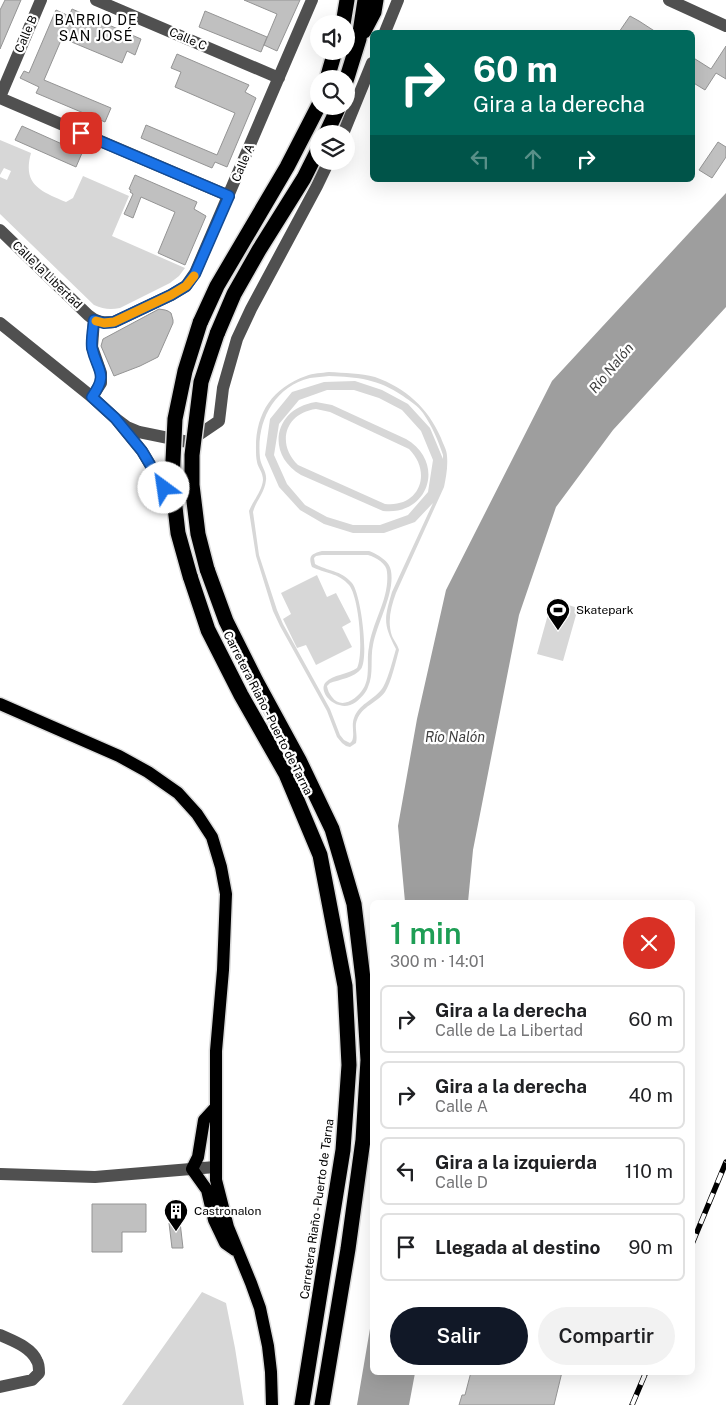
<!DOCTYPE html>
<html lang="es">
<head>
<meta charset="utf-8">
<style>
  body { margin:0; font-family:"Public Sans",sans-serif; background:#f2f2f2; color:#202124; height:100vh; display:flex; flex-direction:column; font-size:19px; white-space:nowrap }
  * { box-sizing:border-box; margin:0 }
  p { font-size:16px; color:#757577 }
  .icon { flex:none; width:28px; height:28px; fill:none; stroke:currentColor; stroke-width:2; stroke-linecap:round; stroke-linejoin:round }
  .map { position:relative; flex:1; overflow:hidden }
  .panel { position:absolute; left:370px; top:900px; width:325px; height:475px; display:flex; flex-direction:column; background:#fff; border-radius:8px; box-shadow:0 5px 20px #0002 }
  .panel>* { flex:none }
  .top-card { position:absolute; left:370px; top:30px; width:325px; height:152px; border-radius:8px; box-shadow:0 5px 20px #0002; background:#00695c; color:#fff; overflow:hidden }
  .controls { position:absolute; left:310px; top:15px; display:grid; gap:10px }
  .controls a { display:grid; place-items:center; width:45px; height:45px; border-radius:50%; background:#fff; box-shadow:0 5px 20px #0002; font-size:25px }
  .pin { position:absolute; display:grid; place-items:center; width:42px; height:42px; color:#fff; margin:-21px; border-radius:10px; box-shadow:0 2px 8px #0006 }
  .me { position:absolute; width:55px; margin:-28px; rotate:329deg; stroke-linejoin:round; filter:drop-shadow(0 0 4px #0008) }
  .turn { display:flex; align-items:center; gap:18px; height:105px; padding:0 20px; font-size:22px }
  .turn .icon { width:65px; height:65px; stroke-width:2.5 }
  .turn b { display:block; font-size:35px; line-height:42px }
  .lanes { display:flex; align-items:center; height:48px; padding:0 20px; background:#0003; justify-content:center; gap:25px; direction:ltr }
  .lanes .off { opacity:.35 }
  .round { display:grid; place-items:center; flex:none; width:52px; height:52px; border-radius:26px; background:#f2f2f2 }
  .overview { display:flex; align-items:center; justify-content:space-between; height:85px; padding:0 20px }
  h1 { font-size:30px; font-weight:600; line-height:38px; color:#1e9e55 }
  .cta { display:flex; gap:10px; margin-top:auto; padding:10px 20px }
  .cta a { flex:1; height:58px; border-radius:30px; background:#111827; color:#fff; font-size:20px; font-weight:600; line-height:58px; text-align:center }
  .cta a+a { background:#f2f2f2; color:#202124 }
  ul { padding:0; list-style:none }
  li { display:flex; align-items:center; gap:15px; height:68px; margin:0 10px 8px; padding:0 10px; border:2px solid #e0e0e0; border-radius:8px }
  li div { flex:1 }
  li b { display:block; font-size:19px }
  li em { font-style:normal }
  .map>svg:first-child { display:block }
</style>
</head>
<body>
<div class="map">
<svg width="726" height="1405" viewBox="0 0 726 1405">
  <rect width="100%" height="100%" fill="#fff"/>
  <path fill="#d7d7d7" fill-rule="evenodd" d="M0,140l31,13c-9,32 10,38 35,49l7,-4 10,-22 46,20 -17,40 73,32 -6,8 -9,7 -50,25c-10,2 -17,1 -26,-3l-94,-91v-37l7,3 4,-9 -7,-3 -4,7z
    M329,372c15,1 32,1 46,5 31,11 53,31 66,61 2,6 6,12 6,18 1,11 -1,21 -3,31l-48,106c-5,14 -9,28 -4,43 2,5 6,9 7,14 -3,11 -8,33 -14,42 -8,11 -23,14 -28,28 -3,7 1,15 -1,23l-6,4 -4,-1 -4,-3 -5,-6 -10,-26 -47,-85 -7,-15 -17,-55 -7,-45c4,-10 13,-20 14,-31 0,-8 -5,-12 -6,-18 -1,-4 -1,-9 -1,-12 -1,-36 16,-62 50,-74 7,-3 16,-3 23,-4zM329,376c29,1 49,3 74,20 7,5 15,10 20,17 9,13 15,27 20,42v4l-13,-31 -22,-24 -26,-14 -27,-9 -31,1 -32,10 -22,27 -5,36 14,32 21,23 24,14 29,9h31l31,-11 18,-19 -41,89c-8,27 -9,32 4,57 -3,10 -9,35 -15,41 -9,11 -22,14 -27,28 -3,8 1,16 -2,23l-2,2 -6,-3 -4,-5 -10,-26 -47,-85 -6,-14 -18,-55 -6,-43c3,-11 12,-20 13,-32 1,-8 -5,-14 -6,-22 -4,-35 13,-71 50,-80 6,-1 13,-1 19,-2zM327,390h27l25,8 23,12 19,21 12,29 -5,32 -20,23 -28,10h-27l-26,-8 -22,-12 -18,-21 -13,-29 5,-31 20,-24z
    M316,402l16,3 74,34c40,23 23,77 -23,72l-82,-36c-36,-21 -27,-67 15,-73zM316,409l14,3 79,37c24,24 10,59 -24,55l-87,-39c-22,-21 -13,-52 18,-56z
    M322,551h47c8,3 21,10 22,20 4,22 -14,52 -18,74 -3,14 1,29 -5,42 -2,6 -7,11 -12,15 -18,13 -40,-10 -30,-20 6,-7 23,-8 31,-14 7,-13 2,-71 -8,-83 -10,-12 -25,-12 -37,-18 -4,-11 -1,-13 10,-16zM322,555h46c8,2 19,9 19,17 3,26 -15,50 -18,75 -3,13 2,30 -6,42 -6,10 -22,21 -31,8 -3,-4 -4,-6 -5,-11l3,-3c9,-3 25,-6 31,-14 8,-11 0,-75 -9,-86 -11,-13 -25,-12 -37,-19l-1,-6 2,-2z
    M317,575l10,22 9,-4 15,29 -9,5 10,20 -36,18 -10,-20 -9,3 -14,-29 8,-5 -10,-21z
    M552,600l26,8 -15,53 -26,-7z
    M202,1292l24,11 9,45 9,57h-122z"/>
  <path fill="#9e9e9e" d="M726,193v114l-113,123 -57,77 -37,108 -46,235 -5,52h-63l-7,-76 19,-107 29,-129 106,-209z
    M372,1317v55l43,1 -6,32h-52z"/>
  <path fill="#c0c0c0" stroke="#949494" d="M5,0h16l-21,49v-39z
    M244,0h56l-23,51 -13,-6 13,-31z
    M72,9l69,30 -6,16 -8,-4 -5,12 -60,-25 -18,42 67,28 -6,14 -69,-29 3,-6 -19,-9 4,-7 5,2 27,-63 13,6z
    M205,11l62,26 -6,15 -62,-25z
    M630,16l9,5 17,11h-37z
    M726,46v33l-10,-6 -11,17 -13,-8v-25l19,12z
    M177,54l72,31 -4,7 11,6 -29,69 -12,-5 -3,6 -71,-30 5,-13 71,30 18,-42 -60,-26 6,-15 -10,-4z
    M22,126l60,27 -6,14 -61,-27z
    M718,142l8,5v10l-14,21 -13,-8z
    M135,175l62,27 -3,7 12,7 -21,49 -27,-12 17,-41 -34,-15 -8,21 -9,-4 9,-20 -3,-2 1,-2 -2,-1z
    M159,309l6,1 3,1 3,2 2,7v3l-15,34 -18,9 -26,10 -13,-30 2,-7z
    M92,1204h54v28h-24v20h-30z
    M180,1222l3,26h-11l-3,-25z
    M471,1372h91l-8,33h-95l3,-10h3z"/>
  <g fill="none" stroke-linecap="round" stroke-linejoin="round">
    <g stroke="#dbdbdb" stroke-width="15">
      <path id="major" d="M0,704l119,52 29,16 30,21 19,21 15,23 9,30 5,27 -3,76 -7,81v129l12,47 23,56 9,25 8,38 3,26 1,33
        M215,1108l-11,12 -6,37 -6,12 15,21 7,30 11,23 10,7"/>
    </g>
    <g stroke="#dbdbdb" stroke-width="18">
      <path id="highway" d="M343,24l4,-24
        M364,31l10,-19 2,-12
        M327,79l8,-28
        M346,81l13,-42 6,-39
        M326,134l13,-28
        M200,323l17,-37 70,-119 32,-62
        M217,334l17,-40 25,-44 45,-72 15,-30
        M207,569l19,52 30,60 43,79 33,69 22,75 9,75 5,81 -5,80 -15,109 -26,156
        M190,576l18,54 33,65 45,79 34,81 25,131 4,79 -6,85 -41,255"/>
    </g>
    <path stroke="#505050" stroke-width="12" d="M96,0l183,78
      M669,0l57,26
      M385,32l13,-32
      M0,97l41,-97
      M0,98l229,98
      M343,134l29,-71
      M0,230l88,85c8,7 15,8 26,7l57,-27 15,-9 9,-13 117,-273
      M0,323l92,74 23,21 27,33 22,37
      M92,397l9,-14v-10l-9,-26 2,-27
      M115,418l12,9 12,5 49,10 31,-21 4,-33 14,-49 14,-30 66,-123 12,-25
      M0,1174l95,3 120,-10
      M0,1335c13,6 31,12 37,26 2,3 2,8 2,12l-7,7 -32,7"/>
    <use href="#major" stroke="#000" stroke-width="12"/>
    <use href="#highway" stroke="#000" stroke-width="15"/>
    <g stroke="#000" stroke-width="5.5">
      <path id="rail" d="M692,1244l34,-82
        M632,1405l14,-33"/>
    </g>
    <use href="#rail" stroke="#fff" stroke-width="4" stroke-dasharray="11" stroke-linecap="butt"/>
    <g stroke="#dbdbdb" stroke-width="18" stroke-linecap="butt">
      <path id="highway-bridge" d="M207,569l-9,-35 -6,-49v-30l9,-73 16,-48
        M190,576l-12,-43 -6,-52 3,-62 10,-48 15,-48"/>
    </g>
    <use href="#highway-bridge" stroke="#000" stroke-width="15"/>
  </g>
  <g fill="none" stroke-linecap="round" stroke-linejoin="round">
    <g stroke="#114b97" stroke-width="12">
      <path id="route" d="M81,133l148,63 -34,78 -9,12 -15,9 -57,27 -10,1 -10,-3c-1,9 -3,20 -2,28 5,23 17,25 0,49l23,21 27,33 22,37"/>
    </g>
    <use href="#route" stroke="#1a73e8" stroke-width="9"/>
    <path stroke="#f59e0b" stroke-width="9" d="M96,321l8,2 10,-1 57,-27 15,-9 8,-10"/>
  </g>
  <defs>
    <g id="stadium-pin" transform="scale(1.25)"><path d="M0 17L-7.5 6A9.5 9.5 0 1 1 7.5 6Z" fill="#000" stroke="#fff"/><path d="M0-5a6.5 5 0 1 0 0 10a6.5 5 0 1 0 0-10ZM-3.5-1.8h7v3.6h-7Z" fill="#fff"/></g>
    <g id="building-pin" transform="scale(1.25)"><path d="M0 17L-7.5 6A9.5 9.5 0 1 1 7.5 6Z" fill="#000" stroke="#fff"/><path d="M-4-6H4V6H1V3H-1V6H-4ZM-2.5-4.3h1.7v1.8h-1.7ZM.8-4.3h1.7v1.8H.8ZM-2.5-1h1.7V.8h-1.7ZM.8-1h1.7V.8H.8Z" fill="#fff"/></g>
  </defs>
  <g fill-rule="evenodd">
    <use href="#stadium-pin" x="558" y="610"/>
    <use href="#building-pin" x="176" y="1211"/>
  </g>
  <g text-anchor="middle" stroke-width="4.5" stroke-linejoin="round" paint-order="stroke">
    <g font-size="12" fill="#000" stroke="#fff">
      <text transform="translate(26 34) rotate(-67)" y="4">Calle B</text>
      <text transform="translate(188 39) rotate(23)" y="4">Calle C</text>
      <text transform="translate(243 163) rotate(-67)" y="4">Calle A</text>
      <text transform="translate(47 275) rotate(44)" y="4">Calle la Libertad</text>
      <text transform="translate(268 713) rotate(63)" y="4">Carretera Riaño - Puerto de Tarna</text>
      <text transform="translate(317 1209) rotate(-82)" y="4">Carretera Riaño - Puerto de Tarna</text>
    </g>
    <g font-size="12" fill="#000" stroke="#fff" text-anchor="start">
      <text x="576" y="614">Skatepark</text>
      <text x="194" y="1215">Castronalon</text>
    </g>
    <g font-size="14" letter-spacing="1" fill="#000" stroke="#fff">
      <text x="96" y="25">BARRIO DE<tspan x="96" dy="16">SAN JOSÉ</tspan></text>
    </g>
    <g font-size="14" font-style="italic" fill="#3f3f3f" stroke="#fff">
      <text transform="translate(611 368) rotate(-50)" y="5">Río Nalón</text>
      <text x="455" y="742">Río Nalón</text>
    </g>
  </g>
</svg>
<div class="controls">
<a><svg class="icon" aria-label="sound" viewBox="0 0 24 24"><path d="M4 9h4l5-4v14l-5-4H4zM17 9q2 3 0 6"/></svg></a>
<a><svg class="icon" aria-label="search" viewBox="0 0 24 24"><circle cx="10" cy="10" r="6"/><path d="M15 15l6 6"/></svg></a>
<a><svg class="icon" aria-label="layers" viewBox="0 0 24 24"><path d="M12 4l9 5-9 5-9-5zM3 14l9 5 9-5"/></svg></a>
</div>
<div class="pin" style="left:81px;top:133px;background:#d93025"><svg class="icon" aria-label="arrive" viewBox="0 0 24 24"><path d="M6 21V4h12l-3 4 3 4H6"/></svg></div>
<svg class="me" style="left:164px;top:488px" viewBox="-20 -20 40 40"><circle r="19" fill="#fff"/><path d="M0-13L10 11 0 6-10 11z" fill="#1a73e8"/></svg>
<div class="top-card">
<div class="turn"><svg class="icon" aria-label="right" viewBox="0 0 24 24"><path d="M7 20v-9h11M14 6l5 5-5 5"/></svg><div><b>60 m</b>Gira a la derecha</div></div>
<div class="lanes"><svg class="icon off" aria-label="left" viewBox="0 0 24 24"><path d="M17 20v-9H6M10 6l-5 5 5 5"/></svg><svg class="icon off" aria-label="ahead" viewBox="0 0 24 24"><path d="M12 20V5M6 11l6-6 6 6"/></svg><svg class="icon" aria-label="right" viewBox="0 0 24 24"><path d="M7 20v-9h11M14 6l5 5-5 5"/></svg></div>
</div>
<section class="panel">
<div class="overview"><div><h1>1 min</h1><p>300 m · 14:01</p></div><a class="round" style="background:#d93025;color:#fff"><svg class="icon" aria-label="close" viewBox="0 0 24 24"><path d="M6 6l12 12M18 6L6 18"/></svg></a></div>
<ul>
<li><svg class="icon" aria-label="right" viewBox="0 0 24 24"><path d="M7 20v-9h11M14 6l5 5-5 5"/></svg><div><b>Gira a la derecha</b><p>Calle de La Libertad</p></div><em>60 m</em></li>
<li><svg class="icon" aria-label="right" viewBox="0 0 24 24"><path d="M7 20v-9h11M14 6l5 5-5 5"/></svg><div><b>Gira a la derecha</b><p>Calle A</p></div><em>40 m</em></li>
<li><svg class="icon" aria-label="left" viewBox="0 0 24 24"><path d="M17 20v-9H6M10 6l-5 5 5 5"/></svg><div><b>Gira a la izquierda</b><p>Calle D</p></div><em>110 m</em></li>
<li><svg class="icon" aria-label="arrive" viewBox="0 0 24 24"><path d="M6 21V4h12l-3 4 3 4H6"/></svg><div><b>Llegada al destino</b></div><em>90 m</em></li>
</ul>
<div class="cta"><a>Salir</a><a>Compartir</a></div>
</section>
</div>
</body>
</html>
